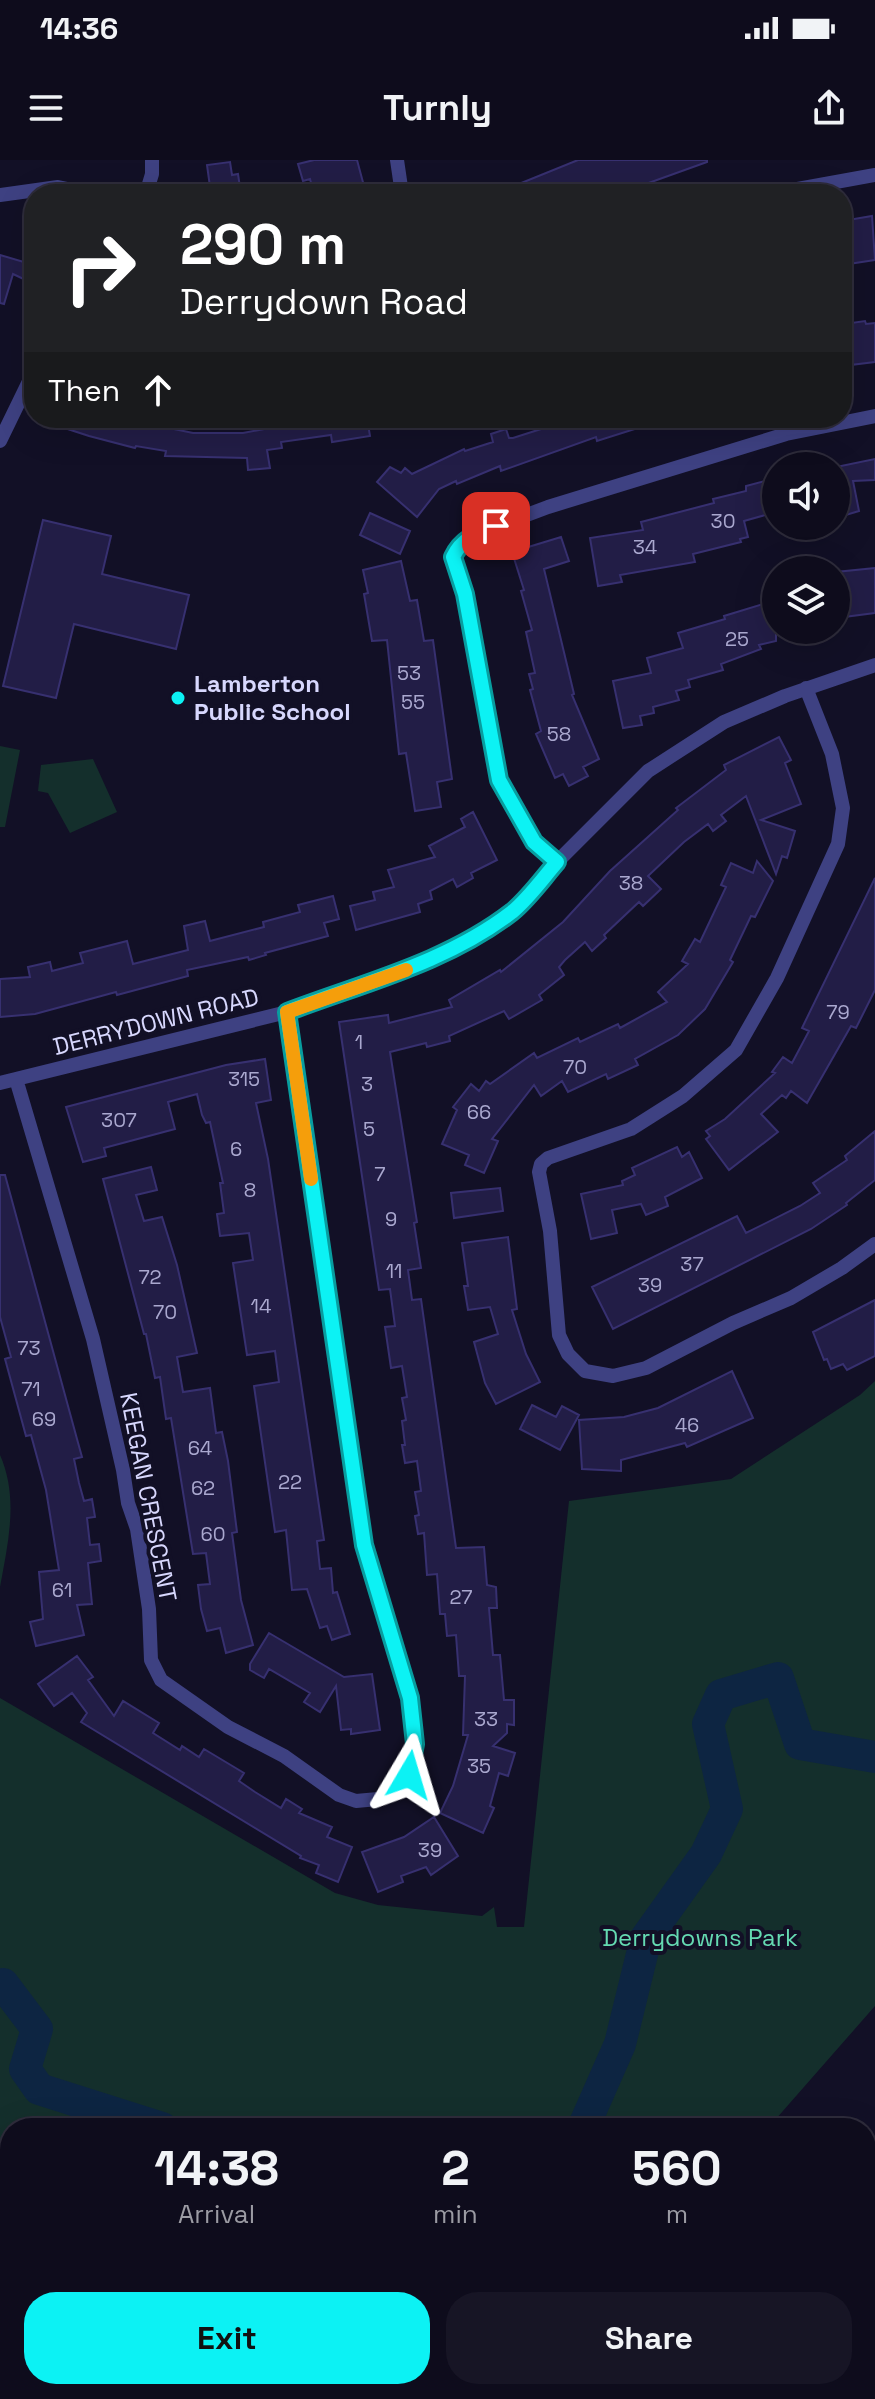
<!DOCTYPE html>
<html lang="en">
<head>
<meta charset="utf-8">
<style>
  body { margin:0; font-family:"Space Grotesk",sans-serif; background:#171525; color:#f1f3f6; height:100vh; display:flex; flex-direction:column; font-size:30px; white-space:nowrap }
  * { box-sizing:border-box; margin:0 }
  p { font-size:26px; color:#9b9ba3 }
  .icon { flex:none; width:44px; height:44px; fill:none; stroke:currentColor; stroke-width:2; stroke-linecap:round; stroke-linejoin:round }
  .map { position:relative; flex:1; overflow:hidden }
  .sheet { position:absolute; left:0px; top:1958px; width:876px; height:282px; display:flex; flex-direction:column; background:#0e0c1c; border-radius:32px 32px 0 0; box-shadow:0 8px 32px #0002,0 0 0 2px #2e2c3b }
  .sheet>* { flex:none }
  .hud { position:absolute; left:24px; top:24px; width:828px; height:244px; border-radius:32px; box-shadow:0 8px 32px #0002,0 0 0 2px #2e2c3b; background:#202124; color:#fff; overflow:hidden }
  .controls { position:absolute; left:762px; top:292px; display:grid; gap:16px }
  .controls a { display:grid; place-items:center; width:88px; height:88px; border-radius:50%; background:#0e0c1c; box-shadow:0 8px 32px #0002,0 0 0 2px #2e2c3b; font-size:40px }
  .pin { position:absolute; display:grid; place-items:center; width:68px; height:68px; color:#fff; margin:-34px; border-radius:16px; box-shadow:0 4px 12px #0006 }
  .me { position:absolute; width:88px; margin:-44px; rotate:7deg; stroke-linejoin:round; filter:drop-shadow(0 0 6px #0008) }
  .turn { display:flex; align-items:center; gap:28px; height:168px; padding:0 24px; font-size:36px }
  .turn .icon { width:104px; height:104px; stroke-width:2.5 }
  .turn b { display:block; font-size:56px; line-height:68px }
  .then { display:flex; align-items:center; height:76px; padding:0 24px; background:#0003; gap:16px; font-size:30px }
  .eta { display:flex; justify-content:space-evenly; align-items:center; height:136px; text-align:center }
  .eta b { font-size:48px; font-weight:700; line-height:56px }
  .cta { display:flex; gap:16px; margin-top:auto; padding:16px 24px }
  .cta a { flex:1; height:92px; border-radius:32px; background:#0cf2f4; color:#111; font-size:32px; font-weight:700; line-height:92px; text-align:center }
  .cta a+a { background:#171525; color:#f1f3f6 }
  .status { display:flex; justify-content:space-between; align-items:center; height:56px; padding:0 40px; background:#0e0c1c; direction:ltr }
  .status svg { height:22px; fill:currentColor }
  header { display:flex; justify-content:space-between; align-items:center; height:104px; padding:0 24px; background:#0e0c1c; font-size:36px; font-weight:700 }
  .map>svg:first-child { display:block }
</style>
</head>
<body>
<div class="status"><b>14:36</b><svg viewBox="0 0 49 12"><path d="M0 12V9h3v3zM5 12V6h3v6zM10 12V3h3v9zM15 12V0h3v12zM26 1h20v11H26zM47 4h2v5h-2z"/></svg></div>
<header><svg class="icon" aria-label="menu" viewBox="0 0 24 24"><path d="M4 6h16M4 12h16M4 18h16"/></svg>Turnly<svg class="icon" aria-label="share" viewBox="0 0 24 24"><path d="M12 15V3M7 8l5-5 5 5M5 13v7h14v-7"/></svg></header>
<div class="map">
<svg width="875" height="2239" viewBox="0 0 875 2239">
  <rect width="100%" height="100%" fill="#121026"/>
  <path fill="#142f2c" d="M0,586l20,4 -15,77h-5z
    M93,599l24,53 -47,21 -22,-40 -10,-2 3,-26z
    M875,1221v625l-107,122h-758v111l-10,-3v-538l335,195 43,12 104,11 12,-9 3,20h27l45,-426 162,-22 129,-84z
    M0,1295c19,43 8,88 0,132z
    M246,2230h369v9h-97l-4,-6 -22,6h-238z"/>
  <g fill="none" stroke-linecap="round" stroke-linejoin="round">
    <path stroke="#0d2542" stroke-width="32" d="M0,1826l3,-2 34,45 -12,40 14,20 123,39
      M583,1968l37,-84 26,-106 60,-84 21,-45 -19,-85 13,-29 57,-17 22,66 75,13"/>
  </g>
  <path fill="#221d46" stroke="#373070" stroke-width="2" d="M314,0h43l7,26 -34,8h-16l-4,-15 -7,2 -5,-17z
    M578,0h129v2l-89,32h-124z
    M230,2l2,13 6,-1 3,20h-30l-4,-29z
    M872,56l3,44 -33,5v-44z
    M0,95l34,10v19l-21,-10 -9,30 -4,-1z
    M865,161l1,3 9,-1v39l-33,4v-33l10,-2 -1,-8z
    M43,258h78l72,15h50l43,-8 -1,-7h82l3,18 -38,6 -1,-7 -50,7 1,6 -15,2 3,18 -22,2 -1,-12 -82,-2 1,-5 -30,-5 -1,2 -46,-12 -46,-15z
    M538,258h14l3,7 22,-7h83v3l-63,20 -1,-4 -95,34 -1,-5 -43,18 -1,-3 -17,8 -22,28 -40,-35 13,-15 11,6 4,-5 7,6 52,-25 1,2 28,-9 -2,-8 15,-5 3,9h4l28,-9z
    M875,299v21l-22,1 6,30 -23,7v-51z
    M765,321l1,5 10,-3v29l-32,9 4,16 -8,2 1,3 -48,12 2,8 -75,13 2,7 -24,4 -8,-48 53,-8 -2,-8 73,-19 -1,-4 33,-8v-5z
    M370,353l40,18 -10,23 -40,-19z
    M43,360l68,16 -9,38 87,21 -13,54 -102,-25 -18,74 -53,-12z
    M561,377l8,24 -25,8 30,125 -2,1 27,64 -16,8 5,9 -19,10 -6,-12 -8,4 -19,-44 5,-3 -11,-41 3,-1 -4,-15 6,-1 -9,-41 6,-2 -11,-39 3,-1 -12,-38z
    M401,401l9,40 7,-1 7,41 9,-1 19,139 -15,3 4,25 -26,4 -9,-58 -7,1 -12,-114 -15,1 -8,-47 4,-1 -5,-23z
    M875,408v45l-39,5v-46z
    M776,440v41l-17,4 2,4 -40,15 2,6 -35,10 2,7 -14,4 3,9 -26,7 1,6 -14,3 2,9 -19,3 -10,-47 38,-8 -4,-15 36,-10 -5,-15 47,-14 -1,-3z
    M779,577l12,23 -6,3 16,41 -40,16 34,11 -8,27 -5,-2 -6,18 -30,-78 -25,19 5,6 -13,10 -5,-7 -24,18 -36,34 13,13 -18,17 -4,-4 -35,33 2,3 -14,13 -7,-9 -20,18 -6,7 5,8 -25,20 3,5 -33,19 -5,-8 -55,25 1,5 -23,6 -1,-4 -36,9 27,170 -3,1 7,45 -13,2 4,30 9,-1 35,249 28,-1 3,38 9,2 1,21h-8l4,47h7l4,45h10v25l-7,-1v9l-14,13 22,7 -7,23 -9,-3 -9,33 4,2 -11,25 -43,-20 13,-27 15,-51h-5l2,-59h-6l-3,-41 -9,1 -2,-22h-5l-3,-40 -10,1 -3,-42 -6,1 -3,-18 4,-1 -4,-23 6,-1 -4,-30 -12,2 -3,-18h3l-3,-24 4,-1 -4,-22 5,-1 -5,-31 -11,2 -6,-41 10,-1 -5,-37 -11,1 -40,-268 49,-7 1,8 63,-16 -3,-7 51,-30 1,2 62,-50 47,-51 68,-61 -2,-2 50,-38 -2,-5z
    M473,652l24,48 -26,13 2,5 -16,9 -4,-8 -23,12 2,8 -14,5 2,8 -64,18 -6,-24 25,-6 -2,-8 21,-5 -6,-17 47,-13 -6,-11 36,-19 -4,-8z
    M757,701l16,20 -18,36 -4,-1 -21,44 3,2 -28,47 -27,26 -43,24 3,6 -30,14 -2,-5 -38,18 -6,-11 -21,15 -7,-11 -42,54 6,2 -14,32 -19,-8 4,-10 -27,-11 15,-34 -4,-3 18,-23 8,7 7,-10 4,3 44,-31 3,5 41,-20 2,4 38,-18 2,4 47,-26 -9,-10 30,-28 -6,-3 13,-22 5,3 26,-55 -5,-2 10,-22 22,10z
    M875,718v112l-19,38 -5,-2 -44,77 -16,-12 -5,7 -4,-3 -21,19 17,18 -49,38 -23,-31 4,-3 -4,-5 19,-12 50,-46 -3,-1 11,-15 9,6 17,-32 -7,-3z
    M333,736l6,23 -15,4 4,13 -63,17 1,2 -17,5 -1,-3 -61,13 1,6 -71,19 -1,-3 -81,22 -35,3v-38l30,-2 -2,-10 22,-5 2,9 31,-8 -3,-10 47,-12 6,23 55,-14 -4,-24 21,-5 5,20 54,-14 -1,-5 37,-10 -2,-7z
    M265,899l6,41 -15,3 12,56 56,381 -7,1 3,28 11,-1 2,25 4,-1 13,42 -18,6 -5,-14 -7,2 -13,-39 -15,1 -6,-60 -11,2 -21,-146 25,-4 -4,-31 -28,4 -14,-92 20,-3 -4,-27 -29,3 -3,-22 7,-1 -4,-30h3l-13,-61 -4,1 -4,-8 -5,-21 -29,8 7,27 -71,19 2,8 -23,6 -17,-55 160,-42z
    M875,971v49l-29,23 1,2 -36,24 -198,100 -21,-42 145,-71 9,17 54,-27 20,-13 -7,-10 34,-23 -2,-4z
    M677,987l5,10 7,-5 13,26 -37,19 3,9 -22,9 -5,-11 -29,6 5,23 -26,6 -10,-45 42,-9 -1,-4 13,-6 -3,-7z
    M151,1007l6,23 -21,5 8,26 18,-4 15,48 20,88 -20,4 6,35 27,-4 6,45 6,-1 6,29 9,71 -5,1 9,67 12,45 -27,8 -6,-25 -13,3 -6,-22 -3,-24 12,-1 -4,-31 -13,1 -22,-136 -5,1 -6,-42 -5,1 -9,-44h-2l-41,-155z
    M0,1015h5l72,264 5,18 -8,2 5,24 5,18 8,-2 3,18 -8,1 3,27 9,-1 2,17 -13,2 4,41 -15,1 7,30 -48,11 -6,-24 13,-3 -4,-47 20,-2 -13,-80 -15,-55 -5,1 -21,-77 6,-2 -11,-40z
    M500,1028l3,23 -49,7 -3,-25z
    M508,1077l9,72 -5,1 14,44 14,28 -44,22 -11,-21 -11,-41 24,-8 -8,-27 -22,3 -4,-24h4l-6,-43z
    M875,1140v56l-28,14 -4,-6 -12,5 -4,-10 -3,1 -11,-28z
    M732,1211l21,47 -66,29 -2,-4 -64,17v11l-39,-2 -3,-49 45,-3 34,-9z
    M532,1245l24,12 6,-11 17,9 -19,35 -40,-21z
    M269,1473l75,44 28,-3 8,56 -29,4v-5l-10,1 -5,-44 -16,26 -16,-10 6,-9 -41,-24 -5,9 -14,-8v-6z
    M77,1496l16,21 -5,3 26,36 9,-15 36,22 -6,10 27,17 2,-4 17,11 5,-8 40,24 -5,8 16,11 26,16 5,-9 16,10 -3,4 33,14 -5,10 25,10 -14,35 -22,-9 3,-8 -19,-7 1,-2 -220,-134 6,-9 -15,-20 -18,13 -16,-22z
    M434,1657l24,39 -27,19 -5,-8 -25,9 2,6 -25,10 -16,-40 42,-15z"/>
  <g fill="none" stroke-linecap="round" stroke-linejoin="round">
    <path stroke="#3e4182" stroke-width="14" d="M397,0l5,34
      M146,34l6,-20v-14
      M770,34l105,-19
      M0,35l58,-8 33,7
      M0,281l34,-70
      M806,528l26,66 11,54 -5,36 -61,134 -41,72 -53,46 -52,33 -83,29 -7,6 -2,8 11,59 9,104 9,19 17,17 28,5 33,-8 87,-45 58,-25 51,-30 33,-24
      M557,702l-23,-20 -35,-62 -34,-186 -12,-37 5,-10 13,-11 77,-29 238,-73 89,-18
      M16,919l77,260 30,131 5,33 9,26 12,80 2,51 10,20 67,47 56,29 55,39 17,6 22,-2 18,-7 13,-17 6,-31 -2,-21 -10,-51 -39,-127 -77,-533
      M0,923l287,-71 126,-45 56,-27 45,-30 43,-48 91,-91 76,-49 61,-26 90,-31
      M866,2098l9,-8
      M729,2230l2,9"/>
  </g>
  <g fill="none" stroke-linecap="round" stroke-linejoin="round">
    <g stroke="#089d9f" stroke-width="20">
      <path id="route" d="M409,1615l6,-31 -5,-46 -46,-153 -77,-533c76,-29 159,-49 225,-100 17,-14 31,-34 45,-50l-23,-20 -35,-62 -34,-186 -12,-37c9,-19 25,-24 43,-31"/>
    </g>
    <use href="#route" stroke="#0cf2f4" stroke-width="14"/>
    <path stroke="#f59e0b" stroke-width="14" d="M311,1019l-24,-167 119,-42"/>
  </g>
  <circle fill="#0cf2f4" stroke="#121026" stroke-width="3" cx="178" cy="538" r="8"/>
  <g text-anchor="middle" stroke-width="8" stroke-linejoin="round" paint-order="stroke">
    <g font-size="20" fill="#aaa8cf">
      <text x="723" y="368">30</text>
      <text x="645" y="394">34</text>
      <text x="737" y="486">25</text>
      <text x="409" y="520">53</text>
      <text x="413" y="549">55</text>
      <text x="559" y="581">58</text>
      <text x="631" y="730">38</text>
      <text x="838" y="859">79</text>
      <text x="359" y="889">1</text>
      <text x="575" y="914">70</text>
      <text x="244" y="926">315</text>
      <text x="367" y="931">3</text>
      <text x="479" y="959">66</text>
      <text x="119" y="967">307</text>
      <text x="369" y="976">5</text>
      <text x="236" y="996">6</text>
      <text x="380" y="1021">7</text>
      <text x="250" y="1037">8</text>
      <text x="391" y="1066">9</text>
      <text x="692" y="1111">37</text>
      <text x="394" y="1118">11</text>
      <text x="150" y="1124">72</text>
      <text x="650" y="1132">39</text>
      <text x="261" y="1153">14</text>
      <text x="165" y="1159">70</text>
      <text x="29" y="1195">73</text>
      <text x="31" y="1236">71</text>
      <text x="44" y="1266">69</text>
      <text x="687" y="1272">46</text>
      <text x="200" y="1295">64</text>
      <text x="290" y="1329">22</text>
      <text x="203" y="1335">62</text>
      <text x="213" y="1381">60</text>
      <text x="62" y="1437">61</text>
      <text x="461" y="1444">27</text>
      <text x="486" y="1566">33</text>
      <text x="479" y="1613">35</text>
      <text x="430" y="1697">39</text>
    </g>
    <g font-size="24" font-weight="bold" fill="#d7d7fd" stroke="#121026" text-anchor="start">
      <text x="194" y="532">Lamberton<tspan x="194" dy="28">Public School</tspan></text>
    </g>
    <g font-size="24" fill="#d7d7fd" stroke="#121026">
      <text transform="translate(156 862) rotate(-14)" y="8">DERRYDOWN ROAD</text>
      <text transform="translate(148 1337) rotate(79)" y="8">KEEGAN CRESCENT</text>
    </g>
    <g font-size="24" fill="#65dab2" stroke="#121026">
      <text x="700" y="1786">Derrydowns Park</text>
    </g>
  </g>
</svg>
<div class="controls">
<a><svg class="icon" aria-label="sound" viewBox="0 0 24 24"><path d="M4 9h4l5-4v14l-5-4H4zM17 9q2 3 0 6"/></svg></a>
<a><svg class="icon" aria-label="layers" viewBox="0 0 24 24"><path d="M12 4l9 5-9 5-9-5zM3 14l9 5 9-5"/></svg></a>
</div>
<div class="pin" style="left:496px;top:366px;background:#d93025"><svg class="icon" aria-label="arrive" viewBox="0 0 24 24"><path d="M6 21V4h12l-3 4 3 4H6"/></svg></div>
<svg class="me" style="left:409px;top:1615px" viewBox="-20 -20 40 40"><path d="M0-17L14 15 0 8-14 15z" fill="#0cf2f4" stroke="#fff" stroke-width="4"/></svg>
<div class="hud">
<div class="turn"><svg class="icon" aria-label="right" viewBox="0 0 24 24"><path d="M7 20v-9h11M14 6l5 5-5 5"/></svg><div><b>290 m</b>Derrydown Road</div></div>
<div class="then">Then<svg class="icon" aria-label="ahead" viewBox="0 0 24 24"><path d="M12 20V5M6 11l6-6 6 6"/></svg></div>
</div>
<section class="sheet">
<div class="eta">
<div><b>14:38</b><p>Arrival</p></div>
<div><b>2</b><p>min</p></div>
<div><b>560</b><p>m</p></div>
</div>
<div class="cta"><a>Exit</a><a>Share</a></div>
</section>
</div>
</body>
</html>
